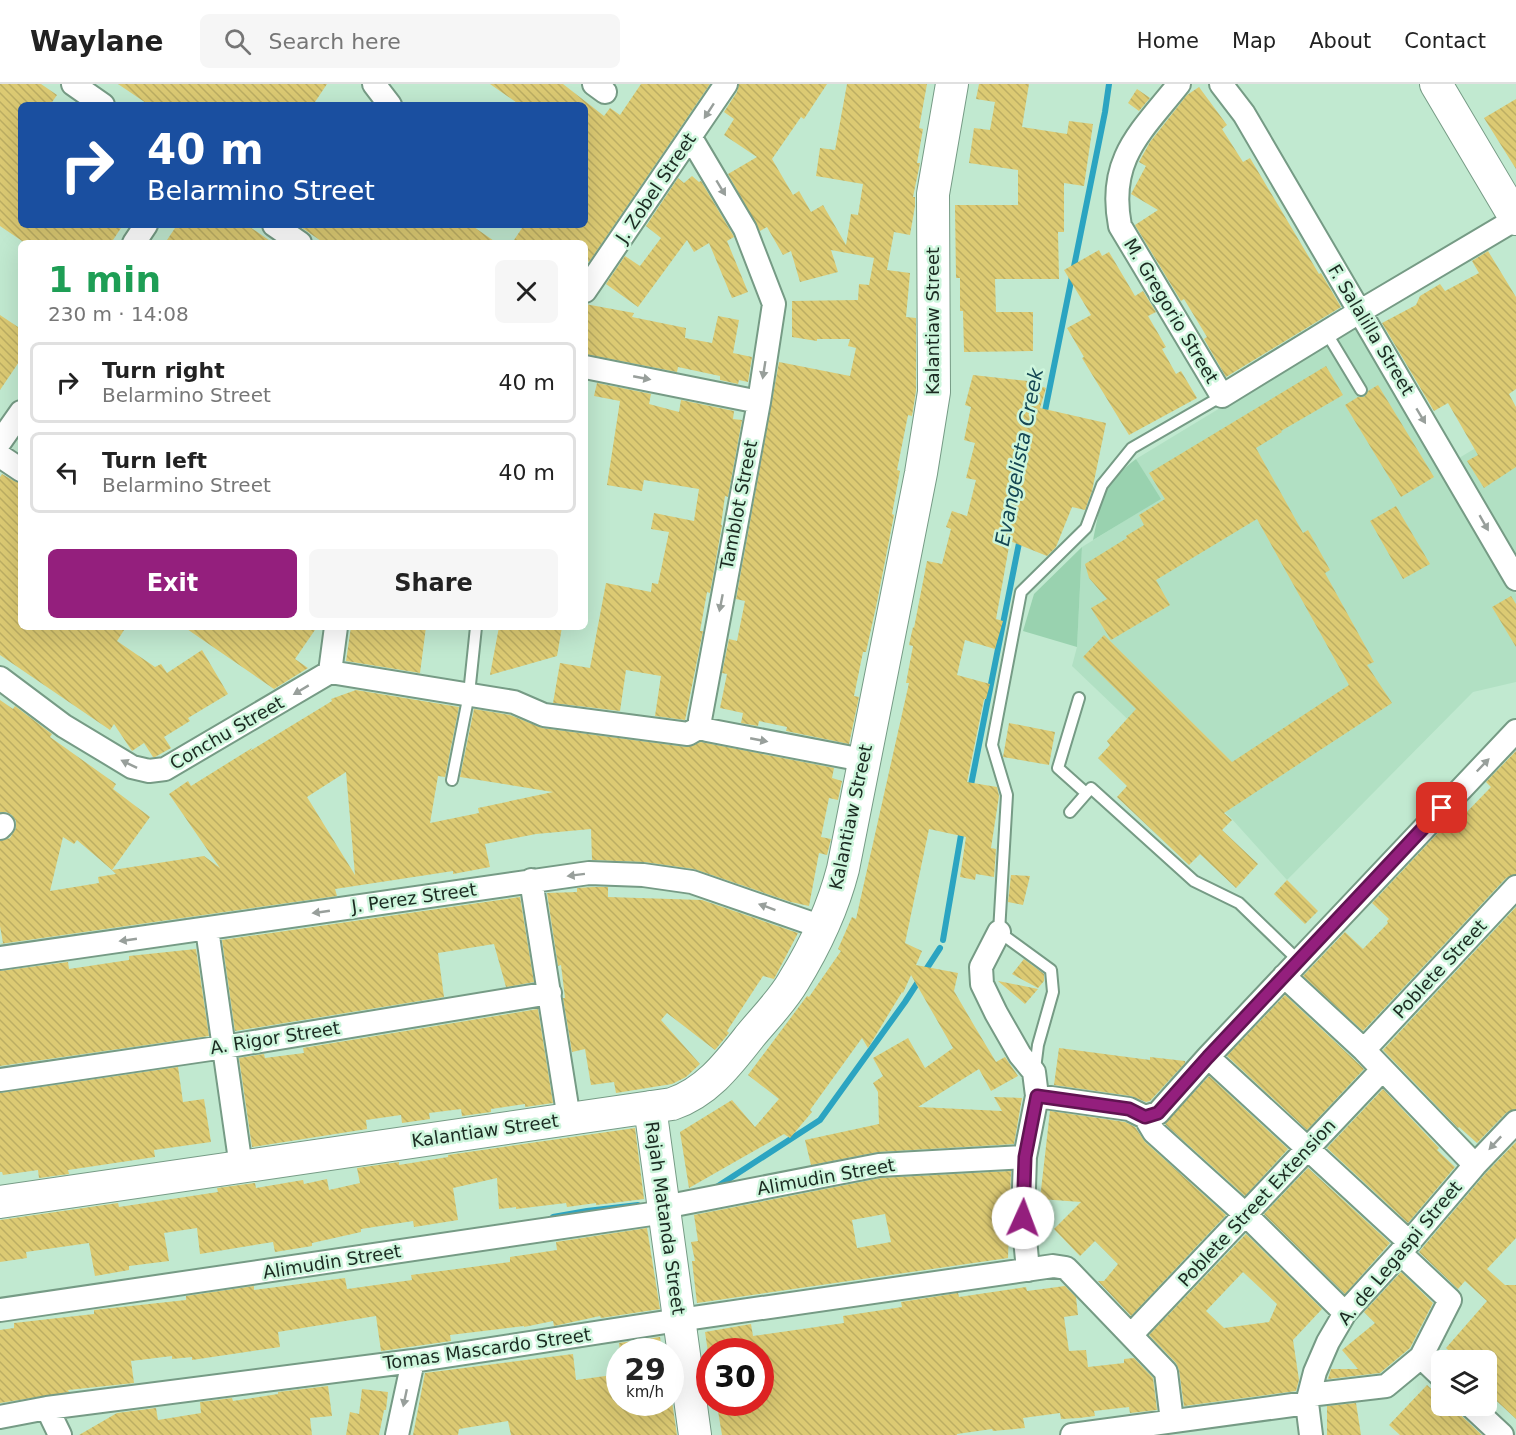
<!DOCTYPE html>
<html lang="en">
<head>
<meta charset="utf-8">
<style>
  body { margin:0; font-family:"DejaVu Sans",sans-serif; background:#f6f6f6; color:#222; height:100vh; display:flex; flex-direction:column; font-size:22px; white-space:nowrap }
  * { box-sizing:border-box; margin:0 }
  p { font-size:20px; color:#767676 }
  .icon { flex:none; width:33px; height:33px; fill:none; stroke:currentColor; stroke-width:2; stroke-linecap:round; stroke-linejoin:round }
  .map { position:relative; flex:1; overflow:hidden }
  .drawer { position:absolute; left:18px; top:156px; width:570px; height:390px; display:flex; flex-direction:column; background:#fff; border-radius:9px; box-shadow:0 6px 24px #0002 }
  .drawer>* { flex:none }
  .hud { position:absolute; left:18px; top:18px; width:570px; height:126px; border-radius:9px; box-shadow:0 6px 24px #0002; background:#1a4fa0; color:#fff; overflow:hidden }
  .controls { position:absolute; left:1431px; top:1266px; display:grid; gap:12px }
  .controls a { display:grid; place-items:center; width:66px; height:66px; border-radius:9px; background:#fff; box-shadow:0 6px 24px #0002; font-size:30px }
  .speed { position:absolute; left:606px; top:1254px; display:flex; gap:12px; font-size:30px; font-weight:700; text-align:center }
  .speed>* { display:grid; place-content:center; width:78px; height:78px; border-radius:50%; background:#fff; box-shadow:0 6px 24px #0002; line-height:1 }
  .speed small { font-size:15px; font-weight:400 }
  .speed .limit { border:9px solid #d22; background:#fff; color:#111 }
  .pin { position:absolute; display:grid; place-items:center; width:51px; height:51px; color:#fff; margin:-26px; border-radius:12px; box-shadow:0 3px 9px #0006 }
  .me { position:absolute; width:66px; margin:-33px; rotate:2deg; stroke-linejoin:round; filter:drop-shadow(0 0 4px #0008) }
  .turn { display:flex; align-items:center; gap:21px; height:126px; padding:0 30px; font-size:27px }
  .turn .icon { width:78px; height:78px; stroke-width:2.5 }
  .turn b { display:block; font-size:42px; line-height:51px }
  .round { display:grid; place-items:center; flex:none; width:63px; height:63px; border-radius:9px; background:#f6f6f6 }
  .head { display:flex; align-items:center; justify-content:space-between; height:102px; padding:0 30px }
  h1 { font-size:36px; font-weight:700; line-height:45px; color:#1e9e55 }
  .button { display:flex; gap:12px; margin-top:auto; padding:12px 30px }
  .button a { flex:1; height:69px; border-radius:9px; background:#941f7d; color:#fff; font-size:24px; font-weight:700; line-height:69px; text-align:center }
  .button a+a { background:#f6f6f6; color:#222 }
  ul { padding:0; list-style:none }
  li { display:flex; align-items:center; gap:18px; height:81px; margin:0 12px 9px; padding:0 18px; border:3px solid #e0e0e0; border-radius:9px }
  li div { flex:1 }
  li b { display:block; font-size:22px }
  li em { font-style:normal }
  header { display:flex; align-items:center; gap:36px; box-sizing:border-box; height:84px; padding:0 30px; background:#fff; border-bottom:2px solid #e0e0e0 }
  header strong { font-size:28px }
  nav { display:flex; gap:33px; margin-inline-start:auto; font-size:21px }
  .search { width:420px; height:54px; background:#f6f6f6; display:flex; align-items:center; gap:15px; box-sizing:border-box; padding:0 21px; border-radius:9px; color:#767676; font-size:22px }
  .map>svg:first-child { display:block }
</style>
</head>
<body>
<header>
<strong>Waylane</strong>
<div class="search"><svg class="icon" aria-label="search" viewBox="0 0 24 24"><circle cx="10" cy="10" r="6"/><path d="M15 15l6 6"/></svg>Search here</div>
<nav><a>Home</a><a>Map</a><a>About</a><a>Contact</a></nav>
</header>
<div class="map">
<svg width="1516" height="1351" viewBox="0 0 1516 1351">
  <defs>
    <pattern id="building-back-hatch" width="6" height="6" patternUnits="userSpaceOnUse" patternTransform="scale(1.5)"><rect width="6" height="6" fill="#dcca73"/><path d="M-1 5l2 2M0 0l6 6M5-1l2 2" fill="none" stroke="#bcae63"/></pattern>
  </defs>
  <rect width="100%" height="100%" fill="#c1e9d0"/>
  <path fill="#b1e0c3" d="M1357,241l159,269v88l-43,10 -186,188 -56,-62 -159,-152 5,-19 5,-100 78,-48 -24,-40z
    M1516,340v129l-57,-95z"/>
  <path fill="#99d2af" d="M1136,375l25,40 -68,41c9,-42 7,-53 43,-81z
    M1082,463l-5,100 -54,-16 11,-37z"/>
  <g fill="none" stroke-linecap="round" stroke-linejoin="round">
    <path stroke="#2ba4c1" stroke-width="6" d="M1044,332l61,-304 4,-28
      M970,706l50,-252
      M943,856l19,-111
      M715,1104l105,-68 85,-118 35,-54
      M553,1133l34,-6 51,-6"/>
  </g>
  <path fill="url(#building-back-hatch)" fill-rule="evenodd" d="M0,0h41l16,11 -7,10h-29v120h102l-12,18h-86l-25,-17z
    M118,0h209l-14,21h-164z
    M490,0h73l41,32 6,-8 10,7 21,-31h69l-121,178 -4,-3v-16h-73l12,-18h61v-120h-65z
    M739,0h88l-23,35 -3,-2 -29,42 21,36 6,-4 12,21 12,-7 23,40 5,-31 7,1 5,-31 -47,-8 4,-28 15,2 12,-66h80l-8,44 4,1 -6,34h3l-7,34h2v9l-5,29 -16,-3 -7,38 23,3 -4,44 10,1v73l-4,25 -4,-1 -11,55 3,1 -8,43 2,1 -17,87 -11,50h-3l-9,44 5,1 -10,47 -63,-13 1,-4 -28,-6 -1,5 -17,-3 2,-10 -23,-5 7,-34 -5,-1 7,-34 8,2 8,-40 -9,-2 43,-237 71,14 6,-28 -8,-2 2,-7h-33v2l-25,-4v-36l66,-1 1,-16 10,1 5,-27 -43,-8 7,22 -38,10 -9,-31 -8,4 -16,-28 -7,4 -32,-57 29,-17 -33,-22 10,-16 -10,-7 13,-20z
    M979,0h50l-7,43 45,7 2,-13 24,3 -9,62 -20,-3v49h-6l1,47h-64l1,33h37v39l-69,1 -1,-41h-3v-33h-4l-1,-73h63v-35l-49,-7 5,-35 16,2 5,-28 -19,-3z
    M1199,3l28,38 -5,4 21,33 7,-4 69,116 2,-1 20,34 -115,70 -22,-38 3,-2 -23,-38 -3,2 -46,-76 23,-15 -27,-16 15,-28 -7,-4 11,-20 37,-47z
    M1137,5l13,9 -11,13 -11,-8z
    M1516,15v70l-32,-51z
    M692,92l7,6 2,-1 32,54 1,2 -7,4 21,51 -16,6 -23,-55 -15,9 -7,-12 -49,67 -32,-23 19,-28 15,10 21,-28 -15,-12 32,-48 6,5z
    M177,141h70l26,18h-108z
    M298,141h173l26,18h-173z
    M1099,166l3,6 7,-4 26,44 8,-5 13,21 -8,4 18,31 -4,2 14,25 5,-3 16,27 -68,37 -47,-77 2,-1 -17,-29 24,-13 -27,-45z
    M1488,167l28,46v92l-7,5 7,13v60l-32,21 -17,-27 11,-6 -30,-52 -14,8 -52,-88 34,-18 4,-9 20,-12 5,7 34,-18 -7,-12z
    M585,220l49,9 -2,4 54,11 -1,10 27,5 6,-27 21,4 -6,33 19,4 -4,25 -9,-2 -1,4 -18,-4v-4l-42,-9 -1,5 -92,-18z
    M0,231l21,14v30l-21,31z
    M1326,282l17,29 -62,36 1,1 -26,16 47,85 5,-3 22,40 -5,3 49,89 -7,3 25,38 -168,110 8,7 -10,10 36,34 -22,24 -36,-34 -11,11 -72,-68 10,-11 -29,-28 12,-13 -3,-4 29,-32 -53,-52 21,-22 128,127 117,-77 -92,-166 -101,61 14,25 -59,35 -20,-32 16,-9 -18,-21 -4,-14 42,-26 -1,-2 18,-11 -5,-10 26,-16 -16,-26z
    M973,291l55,6 18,7 -6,20 66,15 -14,68 -7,19 -13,-3 -16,40 -9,9 -37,-15 -14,78 7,2 -8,28 -30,-9 -8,35 33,9 -4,15h-2l-17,83 30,5 2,9 -8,52 5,1 -2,28 -18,-3 -1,6 -15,-3 6,-40 -37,-8 -24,114 17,8 -6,14 42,8 -4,18 21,36 21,35 9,-5 13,19 -27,15 -12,-22 -61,38 84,4 -8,-14 28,1 -8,46 -136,8 -67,13 -6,-25 74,-16 -1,-32 -5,-9 10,-7 -10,-18 35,-20 17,30 28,-20 -42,-73 -8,18 -1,-1 -34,56 -6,-10 -52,72 2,2 -22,26 -6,-4 -95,54 -9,-56 52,-32 23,27 24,-28 -31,-24 59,-79 2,1 32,-46 -3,-2 14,-32 4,2 53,-236h-3l7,-37 -4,-1 4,-18 1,1 13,-67 15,3 9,-35 -5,-2 6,-16 15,5 9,-36 -10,-2 9,-35 -11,-3 7,-33 -6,-2z
    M597,299l54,11 -2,10 30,8 2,-12 53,11 -1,8 9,1 -14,77 -3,-1 -4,29h1l-12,68 -3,-1 -7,39h3l-18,89 -30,-4 6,-40 -35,-6 -6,41 -67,-8 7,-40 30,5 16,-85 45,9 1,-9 6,1 11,-52 -18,-3 3,-16 40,8 5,-32 -55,-9 -2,11 -35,-6 13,-84 -26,-5z
    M1378,301l56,92 -33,20 -56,-92 13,-8h6l4,-6z
    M2,390l12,7 7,2v144h105l-9,14 38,26 6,-3 6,9 35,-23 26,44 -40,24 2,3 -26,16 7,11 -16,9h-2l-9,-14 -12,8 -18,-27 -4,6 -110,-75v-178z
    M1396,422l34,58 -27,15 -33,-58z
    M1511,512l5,8v43l-24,-40z
    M184,543h133l-22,32 13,9 -34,21z
    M351,543h75l-6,46 -74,-12z
    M499,543h63l-5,29 -67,19z
    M356,606l103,17 -14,70 -7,-1 -8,47 49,-10 -1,-5 75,-16 -93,-15 14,-68 36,6 32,13 144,19 15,-5 133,26 -2,10 10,3 -4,19 -9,-2 -8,39 10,2 -4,16 -8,-2 -10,53 -18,-4 -97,-33 -50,-7 -52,-2 -1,-31 -55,5 -51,10 5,23 -37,7v-3l-118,18 2,7 -337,48 3,-1 -3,-17v-85l10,-3 6,-10v-7l-4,-6 -6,-3h-6v-112l13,9 2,-3 37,28 -2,3 66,47 -3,5 37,28 -38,53 -35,-30 -3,4 -11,-7 -13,54 49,-8 -1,-6 18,-3 -4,-4 92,-14 16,12 -51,-74 19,-13 3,5 61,-38 -2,3 82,-50 -1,-2zM346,688l9,103 -48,-78z
    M1009,639l46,9 -6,33 -46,-8z
    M1516,667v123l-10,4 -143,153 -60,-55 42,-44 18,17 25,-26 -1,-2 2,-2 -17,-16 83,-88 5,4 31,-32 -5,-5z
    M1011,791l19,1 -7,29 -15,-3z
    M1287,796l31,31 -13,13 -31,-30z
    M593,803h15v10l94,3 96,33 -24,46 -11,-3 -36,55 2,2 -14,17 -48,-37 -6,7 39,44 -14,13 -14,7 -56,9 -2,-11 -23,3 -6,-36 -13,3 -9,-54h2l-4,-33 -3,1 -11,-73 30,-1v-4z
    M520,813l14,85 -28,5 -12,-43 -56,9 6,44 -209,34 -13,-91z
    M1516,823v202l-10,4 -29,30 -18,-16 -1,1 -75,-78z
    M196,865l13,87 -209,30v-95l68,-9 1,7 60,-9v-4z
    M1024,875l20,15v7l-6,7 -26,-14z
    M998,897l40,8 -13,15z
    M1285,911l79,74 -57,61 -80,-74z
    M538,925l15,94 -28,4v-3l-34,5v3l-29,4 -1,-7 -32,4 1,6 -28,4 -1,-8 -35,5 1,9 -115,18 -13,-89 25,-4 1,4 39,-5 -1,-5z
    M1059,964l91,12v-3l35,4v2l-35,38 -4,1 -15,-6 -77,-11z
    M178,983l5,35 21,-3 7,43 -57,8 1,7 -87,13 1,4 -30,4 -1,-8 -35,5 -1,-3h-2v-79z
    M1209,992l79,73 -43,47 -80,-72z
    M1383,1005l56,59 -2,2 18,17 -47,56 -81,-75z
    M1050,1027l75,11 10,5 10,15 81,73 -95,101 -33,-35h6l14,-17 -23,-23 -15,15 -26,-27 27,-27 -41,-3z
    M635,1044l9,71 -48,6v-2l-29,4 -1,-4 -50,6v-2l-17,2 -2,-31 -44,10 5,32 -44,7 -1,-6 -52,8v3l-49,11v3l-37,6 -2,-10 -73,12 -3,-26 -33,5 5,28 -40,5v4l-34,6 -6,-33 -63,9 1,6 -27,4v-42l118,-17 1,4 99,-15 -1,-4 38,-5 1,5 47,-8 1,4 23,-5 2,11 31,-7 -3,-15 42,-6v3l49,-8v-2z
    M1516,1058v96l-29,31 18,16h11v134l-30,-28v-31h-27l-13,-12 41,-47 -22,-20 -7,8 -39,-37 66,-78z
    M1308,1084l82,75 -45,51 -81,-80z
    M1011,1087l-3,87 -311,45 -5,-42h3l-4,-19 7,-1 -4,-26 187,-37zM885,1130l6,28 -34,6 -5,-28z
    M647,1144l13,81 -59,9 -1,-2 -46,10 -1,-5 -29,6v-1l-74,9 1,6 -70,10 -5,-35 -98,16 2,15 -88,13v-3l-20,2v-3l-41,5 3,22 -66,7 1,2 -69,11v-73l14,-2v-5l80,-9v-4l92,-10v-4l68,-10v4l91,-12 2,11 65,-9 -1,-5 99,-13v-5l47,-7 -1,-8z
    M1246,1150l76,75 -29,31 6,40 -3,11 -112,15 -5,-36 -3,-7 -27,-28zM1243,1188l34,32 -8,18 -45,6 -18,-17z
    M1401,1188l32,31 -23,45 -30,25 -52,6 3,-10h27l-16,-19 33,-27 -11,-11z
    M1065,1202l11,11 2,18 -14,2 5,34 17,-1 2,17 36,-4v-4l10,-1 19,20 4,32 -27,3 -1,-6 -35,4 1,5 -16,2 -18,1 -1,-6 -37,5 2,10 -32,3 -1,-2 -35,5v1h-235l-5,-30 43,-3v-50h-52l-3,-20 46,-8 2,12 91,-13 -1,-7 59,-9 -1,-5 57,-9 1,4 67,-10 1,4z
    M660,1253l2,15h-42l-1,-9z
    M573,1270l3,26 44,-6v28h52l5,33h-166l-3,-14 -49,8 -1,6h-45l12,-62z
    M1427,1301l15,14v7l10,1 30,28h-82l-11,-10z
    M328,1302l4,30 -22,2 2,17h-233l38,-22 39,-5 2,12 43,-7 -1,-11 32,-4 1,3 45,-7v-2z
    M362,1305l26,3 -2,18h-2l-5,25h-33l4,-23 9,2z
    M1356,1319l5,32h-34v-29z"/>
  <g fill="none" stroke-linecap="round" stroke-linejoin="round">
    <g stroke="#769b85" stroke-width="14">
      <path id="lane" d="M1326,248l35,58
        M1079,614l-21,70 28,25
        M452,696l17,-86 7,-67
        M1070,728l21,-24 103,93 45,22 60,58
        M1035,985l3,-24 15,-53 -2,-22 -52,-38 8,-137 -15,-50 29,-153 65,-64 16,-43 30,-37 90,-52"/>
    </g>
    <g stroke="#769b85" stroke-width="26">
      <path id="street" d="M73,0l30,21
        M374,0l16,21
        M594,0l11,8
        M1179,0c-38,48 -72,75 -59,142l102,170 137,-84 157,-93
        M1221,0l23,30 272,465
        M691,54l54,91 29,75 -15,98 -59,318 2,6
        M274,141l26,18
        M134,159l12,-18
        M585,207l141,-207
        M585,283l174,35
        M0,358l21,-30
        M0,372l21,14
        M330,588l184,30 30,13 144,19 14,-8
        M0,594l64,48 68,41 17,4 16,-2 165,-97 6,-45
        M702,642l5,4 156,30
        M0,744l3,-3
        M531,796l38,239
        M207,845l34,238
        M999,848l-18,35 1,17 14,29 24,42 14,17 3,24 -12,61 -2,61 5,52
        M0,874l589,-85 54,2 49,7 130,45
        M1284,892l80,74 111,115
        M1364,966l152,-163
        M1208,973l201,185
        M0,996l224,-33 326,-54
        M1037,1012l92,13 16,8 13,-4 50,-56 308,-326
        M1145,1033l9,15 92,83 99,98
        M664,1123l215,-42 146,-8
        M0,1226l665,-98
        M1131,1251l251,-265
        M1421,1273l21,20
        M1309,1311l77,-9 35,-29 29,-57 -50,-47
        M1471,1322l31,29
        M47,1324l13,27
        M0,1333l47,-9 366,-47 266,-41 374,-54 13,2 4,4 96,100 6,49
        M397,1351l16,-74
        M1072,1351l235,-32
        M1311,1351l-4,-32 8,-31 13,-30 17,-29 55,-60 75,-88 41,-43"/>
    </g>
    <g stroke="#769b85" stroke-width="34">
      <path id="secondary" d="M1436,0l80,135
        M650,1023l45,328
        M0,1118l672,-98c35,-12 56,-40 78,-68 14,-17 32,-35 43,-54 21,-34 40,-74 50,-113l78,-396 13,-81 -1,-198 19,-110"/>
    </g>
    <use href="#lane" stroke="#fff" stroke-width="10"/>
    <use href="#street" stroke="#fff" stroke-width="22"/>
    <use href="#secondary" stroke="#fff" stroke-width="32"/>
  </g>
  <defs><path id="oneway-solid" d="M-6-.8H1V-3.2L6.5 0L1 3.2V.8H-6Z" transform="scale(1.5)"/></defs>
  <g fill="#989f9b">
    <use href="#oneway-solid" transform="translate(709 27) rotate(123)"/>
    <use href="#oneway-solid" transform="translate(721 104) rotate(59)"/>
    <use href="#oneway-solid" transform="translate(764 286) rotate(99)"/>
    <use href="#oneway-solid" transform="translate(642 294) rotate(11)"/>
    <use href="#oneway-solid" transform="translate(1421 332) rotate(59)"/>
    <use href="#oneway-solid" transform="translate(1484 439) rotate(60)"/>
    <use href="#oneway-solid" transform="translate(721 519) rotate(101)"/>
    <use href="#oneway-solid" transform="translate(301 606) rotate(149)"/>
    <use href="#oneway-solid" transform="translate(759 656) rotate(11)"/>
    <use href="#oneway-solid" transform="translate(129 680) rotate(-154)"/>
    <use href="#oneway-solid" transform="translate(1483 681) rotate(-46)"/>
    <use href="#oneway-solid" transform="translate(576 791) rotate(173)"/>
    <use href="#oneway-solid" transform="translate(767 823) rotate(-160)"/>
    <use href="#oneway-solid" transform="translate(321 828) rotate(172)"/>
    <use href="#oneway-solid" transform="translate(128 856) rotate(172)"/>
    <use href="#oneway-solid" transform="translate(1495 1059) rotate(133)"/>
    <use href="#oneway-solid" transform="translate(405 1314) rotate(102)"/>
  </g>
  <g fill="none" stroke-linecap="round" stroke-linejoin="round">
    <g stroke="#601451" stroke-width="15">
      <path id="route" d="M1023,1134l2,-61 12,-61 92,13 16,8 13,-4 50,-56 234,-249"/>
    </g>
    <use href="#route" stroke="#941f7d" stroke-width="10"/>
  </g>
  <g text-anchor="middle" stroke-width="5" stroke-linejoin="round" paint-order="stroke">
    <g font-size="18" fill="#1b2a21" stroke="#cef6dd">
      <text transform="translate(656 104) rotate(-56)" y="6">J. Zobel Street</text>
      <text transform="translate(1171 227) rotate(59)" y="6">M. Gregorio Street</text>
      <text transform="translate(933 237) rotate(-90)" y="6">Kalantiaw Street</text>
      <text transform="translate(1371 246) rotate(59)" y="6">F. Salalilla Street</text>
      <text transform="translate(739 421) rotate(-79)" y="6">Tamblot Street</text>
      <text transform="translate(227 649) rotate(-30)" y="6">Conchu Street</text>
      <text transform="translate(851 733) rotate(-78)" y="6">Kalantiaw Street</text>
      <text transform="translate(414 814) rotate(-8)" y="6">J. Perez Street</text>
      <text transform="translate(1440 885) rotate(-47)" y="6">Poblete Street</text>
      <text transform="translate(275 954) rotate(-9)" y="6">A. Rigor Street</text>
      <text transform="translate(485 1047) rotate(-8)" y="6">Kalantiaw Street</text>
      <text transform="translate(826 1093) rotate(-10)" y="6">Alimudin Street</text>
      <text transform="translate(1257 1119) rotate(-47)" y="6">Poblete Street Extension</text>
      <text transform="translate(665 1134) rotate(82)" y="6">Rajah Matanda Street</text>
      <text transform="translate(1400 1169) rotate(-50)" y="6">A. de Legaspi Street</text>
      <text transform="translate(332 1178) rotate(-9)" y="6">Alimudin Street</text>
      <text transform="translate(487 1265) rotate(-8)" y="6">Tomas Mascardo Street</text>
    </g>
    <g font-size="20" font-style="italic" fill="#154753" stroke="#cef6dd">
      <text transform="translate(1019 373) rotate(-79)" y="7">Evangelista Creek</text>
    </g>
  </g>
</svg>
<div class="controls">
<a><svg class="icon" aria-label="layers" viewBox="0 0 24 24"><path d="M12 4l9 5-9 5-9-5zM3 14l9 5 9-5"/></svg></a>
</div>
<div class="speed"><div>29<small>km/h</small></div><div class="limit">30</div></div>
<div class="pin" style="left:1442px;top:724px;background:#d93025"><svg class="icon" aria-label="arrive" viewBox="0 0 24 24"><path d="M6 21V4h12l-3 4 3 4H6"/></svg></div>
<svg class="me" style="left:1023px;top:1134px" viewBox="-20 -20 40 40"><circle r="19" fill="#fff"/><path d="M0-13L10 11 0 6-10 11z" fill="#941f7d"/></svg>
<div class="hud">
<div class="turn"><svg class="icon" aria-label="right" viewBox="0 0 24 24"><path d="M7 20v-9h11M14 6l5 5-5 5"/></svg><div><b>40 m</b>Belarmino Street</div></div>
</div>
<section class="drawer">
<div class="head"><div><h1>1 min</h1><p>230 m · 14:08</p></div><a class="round"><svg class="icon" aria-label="close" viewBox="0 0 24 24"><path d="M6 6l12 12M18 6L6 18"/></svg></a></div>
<ul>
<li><svg class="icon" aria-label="right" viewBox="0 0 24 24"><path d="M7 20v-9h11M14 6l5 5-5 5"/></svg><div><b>Turn right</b><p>Belarmino Street</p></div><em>40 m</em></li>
<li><svg class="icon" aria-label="left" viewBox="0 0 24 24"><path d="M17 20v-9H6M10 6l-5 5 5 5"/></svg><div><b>Turn left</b><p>Belarmino Street</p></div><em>40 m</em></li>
</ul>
<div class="button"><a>Exit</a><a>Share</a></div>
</section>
</div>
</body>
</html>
